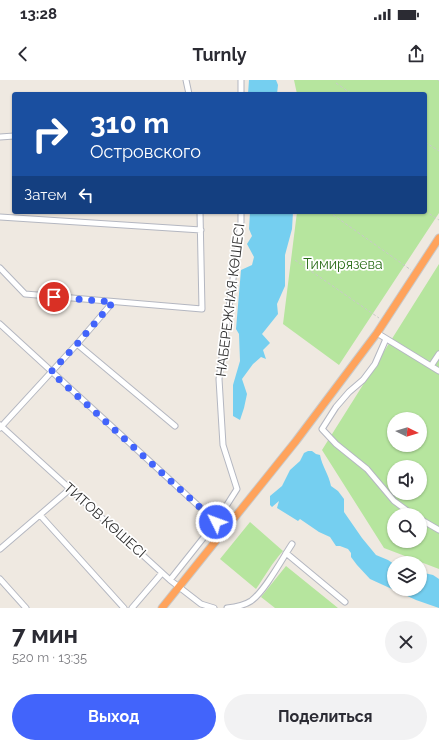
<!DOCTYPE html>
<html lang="ru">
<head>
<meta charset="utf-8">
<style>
  body { margin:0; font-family:Raleway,sans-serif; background:#f2f2f3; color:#2b2b33; height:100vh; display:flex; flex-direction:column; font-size:15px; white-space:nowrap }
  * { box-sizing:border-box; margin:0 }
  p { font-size:13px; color:#7c7c81 }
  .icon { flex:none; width:22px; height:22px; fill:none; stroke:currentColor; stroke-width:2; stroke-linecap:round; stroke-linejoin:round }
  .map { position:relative; height:528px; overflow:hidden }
  .details { display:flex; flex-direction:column; background:#fff; flex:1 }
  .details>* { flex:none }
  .banner { position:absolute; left:12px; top:12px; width:415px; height:122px; border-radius:4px; box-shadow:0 1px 3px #0004; background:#1a4fa0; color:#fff; overflow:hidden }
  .needle { width:26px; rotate:95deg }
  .fabs { position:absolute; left:387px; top:332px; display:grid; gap:8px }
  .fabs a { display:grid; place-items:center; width:40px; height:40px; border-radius:50%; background:#fff; box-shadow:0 1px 3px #0004; font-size:20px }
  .pin { position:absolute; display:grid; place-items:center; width:34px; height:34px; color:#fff; margin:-17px; border:2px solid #fff; border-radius:50%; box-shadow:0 1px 4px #0007 }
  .me { position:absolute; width:44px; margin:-22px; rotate:312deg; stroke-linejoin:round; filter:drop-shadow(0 0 3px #0008) }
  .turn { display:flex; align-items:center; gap:14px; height:84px; padding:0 12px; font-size:18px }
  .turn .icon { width:52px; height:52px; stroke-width:2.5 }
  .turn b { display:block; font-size:28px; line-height:34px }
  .then { display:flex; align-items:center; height:38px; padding:0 12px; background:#0003; gap:8px; font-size:15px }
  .round { display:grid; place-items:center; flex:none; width:42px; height:42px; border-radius:21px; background:#f2f2f3 }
  .head { display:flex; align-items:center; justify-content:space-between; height:68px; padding:0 12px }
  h1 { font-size:24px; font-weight:700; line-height:30px }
  .button { display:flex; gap:8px; margin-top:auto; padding:8px 12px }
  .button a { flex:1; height:46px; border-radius:24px; background:#4264fb; color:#fff; font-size:16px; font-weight:700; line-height:46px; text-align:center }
  .button a+a { background:#f2f2f3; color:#2b2b33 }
  .status { display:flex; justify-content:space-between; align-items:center; height:28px; padding:0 20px; background:#fff; direction:ltr }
  .status svg { height:11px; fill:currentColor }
  header { display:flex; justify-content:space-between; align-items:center; height:52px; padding:0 12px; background:#fff; font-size:18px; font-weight:700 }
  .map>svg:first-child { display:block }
</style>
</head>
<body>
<div class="status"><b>13:28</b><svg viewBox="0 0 49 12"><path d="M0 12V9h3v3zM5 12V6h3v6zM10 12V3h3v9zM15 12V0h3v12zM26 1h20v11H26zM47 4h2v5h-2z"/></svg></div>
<header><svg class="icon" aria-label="back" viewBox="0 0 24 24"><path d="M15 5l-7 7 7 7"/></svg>Turnly<svg class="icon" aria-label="share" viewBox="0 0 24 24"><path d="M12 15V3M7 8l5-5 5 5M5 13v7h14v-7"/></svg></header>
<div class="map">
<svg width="439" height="528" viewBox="0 0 439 528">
  <rect width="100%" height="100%" fill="#efe9e1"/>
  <path fill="#b6e59e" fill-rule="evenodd" d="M294,0h145v133l-100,152 -56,-41 14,-112h128v-118h-128z
    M439,184v305l-55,-21 -62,-98zM394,339h26v26h-26zM394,387h26v26h-26zM394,435h26v26h-26z
    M250,442l33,29c-11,12 -18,25 -27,38l-36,-30z
    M286,486l52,42h-63l-14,-11z"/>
  <path fill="#75cff0" d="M249,0h27l2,5 -1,9h-29z
    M250,132h43l-1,17 -7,26v31l-8,18 1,10 -16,20 8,9 -7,7 3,9 -5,-2 -8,7 -11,15 5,15 -3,14 -4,12 -7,-4v-31l7,-24 -1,-27 -3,-5 5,-59 11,-5 2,-8 -7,-13 5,-8 -3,-7z
    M308,371h4l4,3 4,1c2,11 9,20 11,31l7,5 6,8v13l18,26 14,17 12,5 6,4v25h26v-17l13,3 6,4v29l-23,-8 -46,-21 -13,-14 -6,-8v-4l-3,-4 -8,-3h-4l-6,-9 -11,-5 -19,-13 -2,2 -21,-13 2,-7 -7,6 -2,-2v-9l12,-10 8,-16 10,-9 4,-8z"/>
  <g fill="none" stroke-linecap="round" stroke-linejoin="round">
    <g stroke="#b4b7c1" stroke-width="7">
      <path id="minor" d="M186,0l3,14
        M241,14v-14
        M0,57l14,-1
        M0,137l201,13
        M0,188l25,26 177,15 -2,-97
        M0,244l216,198
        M377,253l62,38
        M386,259l-11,25 -12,16 -14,12 -13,15 -14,22 14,15 31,25 27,32 19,14
        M77,264l98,82
        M431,286l8,-12
        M0,345l170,155 31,24 13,4
        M0,348l77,-84 36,-42
        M40,435l84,93
        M420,439l19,11
        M0,469l70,-60
        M286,473l59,49
        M0,499l26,29
        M170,500l46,-58 21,-33 -14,-44 -4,-66 22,-157v-10
        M132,528l30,-35
        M227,528c9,-1 18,-3 24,-7 14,-10 31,-42 41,-57"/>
    </g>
    <g stroke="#c9c9c9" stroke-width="9">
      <path id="highway" d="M162,528l134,-167 81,-108 62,-95"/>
    </g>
    <path stroke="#c9c9c9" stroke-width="1" stroke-dasharray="3 2" stroke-linecap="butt" d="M438,0l1,1
      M336,3l16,11
      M425,62l14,9
      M425,131l14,9
      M329,132l82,58
      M295,180l84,58"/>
    <use href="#minor" stroke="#fff" stroke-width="5"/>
    <use href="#highway" stroke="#ffa35c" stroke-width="7"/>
  </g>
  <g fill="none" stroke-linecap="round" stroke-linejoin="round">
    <path stroke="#4264fb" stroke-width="7" stroke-dasharray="0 12.6" d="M54,217l59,5 -36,42 -26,28 165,150"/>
  </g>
  <g text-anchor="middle" stroke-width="3.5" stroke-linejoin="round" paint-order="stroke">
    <g font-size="14" fill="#2c6e1b" stroke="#fff">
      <text x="343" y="189">Тимирязева</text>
    </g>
    <g font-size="14" fill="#2e2e2e" stroke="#fff">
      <text transform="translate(230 220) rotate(-83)" y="5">НАБЕРЕЖНАЯ КӨШЕСІ</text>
      <text transform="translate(105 440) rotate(42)" y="5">ТИТОВ КӨШЕСІ</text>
    </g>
  </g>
</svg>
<div class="fabs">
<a><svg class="needle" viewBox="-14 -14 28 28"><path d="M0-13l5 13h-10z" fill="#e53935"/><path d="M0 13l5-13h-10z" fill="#7c7c81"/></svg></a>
<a><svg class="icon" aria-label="sound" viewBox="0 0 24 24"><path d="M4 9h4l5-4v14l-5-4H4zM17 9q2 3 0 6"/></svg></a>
<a><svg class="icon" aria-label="search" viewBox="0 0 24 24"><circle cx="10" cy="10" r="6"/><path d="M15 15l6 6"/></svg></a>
<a><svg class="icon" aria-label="layers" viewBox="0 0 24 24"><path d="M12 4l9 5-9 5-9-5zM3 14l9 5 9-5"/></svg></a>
</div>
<div class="pin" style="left:54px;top:217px;background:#d93025"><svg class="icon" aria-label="arrive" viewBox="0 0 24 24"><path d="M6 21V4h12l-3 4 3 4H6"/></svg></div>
<svg class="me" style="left:216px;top:442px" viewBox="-20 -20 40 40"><circle r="17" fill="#4264fb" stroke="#fff" stroke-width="3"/><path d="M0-11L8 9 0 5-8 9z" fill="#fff"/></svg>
<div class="banner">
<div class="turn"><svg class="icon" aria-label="right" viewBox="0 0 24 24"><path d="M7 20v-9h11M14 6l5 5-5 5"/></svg><div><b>310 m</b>Островского</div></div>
<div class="then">Затем<svg class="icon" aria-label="left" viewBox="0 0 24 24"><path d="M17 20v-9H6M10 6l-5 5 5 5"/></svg></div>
</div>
</div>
<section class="details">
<div class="head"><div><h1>7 мин</h1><p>520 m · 13:35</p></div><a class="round"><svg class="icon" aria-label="close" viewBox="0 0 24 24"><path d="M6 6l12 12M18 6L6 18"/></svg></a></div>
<div class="button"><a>Выход</a><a>Поделиться</a></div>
</section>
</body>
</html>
